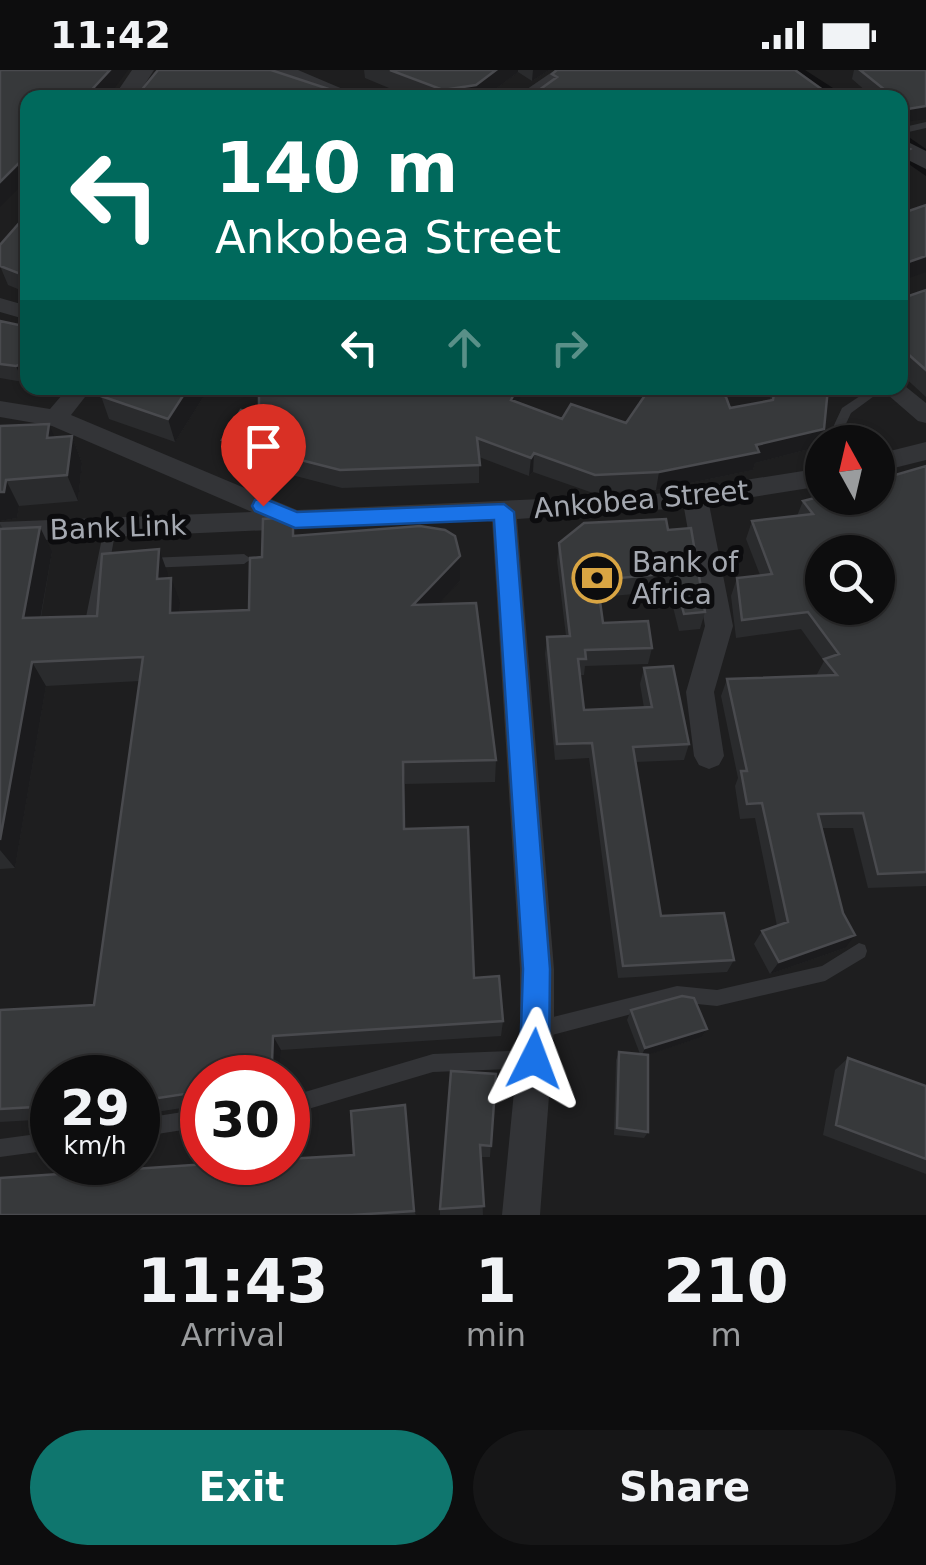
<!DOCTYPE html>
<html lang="en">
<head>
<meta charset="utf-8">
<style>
  body { margin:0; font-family:"DejaVu Sans",sans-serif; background:#161617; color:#f1f3f6; height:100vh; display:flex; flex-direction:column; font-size:38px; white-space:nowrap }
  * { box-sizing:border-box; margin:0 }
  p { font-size:32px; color:#9a9c9e }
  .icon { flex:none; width:55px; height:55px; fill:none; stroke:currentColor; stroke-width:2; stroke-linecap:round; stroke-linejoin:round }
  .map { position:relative; height:1145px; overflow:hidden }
  .side { display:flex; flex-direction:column; background:#0d0d0e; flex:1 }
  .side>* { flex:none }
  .top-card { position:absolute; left:20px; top:20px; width:888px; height:305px; border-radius:20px; box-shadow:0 2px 8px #0004,0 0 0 2px #2d2d2e; background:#00695c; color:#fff; overflow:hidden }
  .needle { width:65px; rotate:352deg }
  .fabs { position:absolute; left:805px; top:355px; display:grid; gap:20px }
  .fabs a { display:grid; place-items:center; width:90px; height:90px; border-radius:50%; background:#0d0d0e; box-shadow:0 2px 8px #0004,0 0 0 2px #2d2d2e; font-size:50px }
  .speed { position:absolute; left:30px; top:985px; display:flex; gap:20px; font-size:50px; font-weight:700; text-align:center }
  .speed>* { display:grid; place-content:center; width:130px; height:130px; border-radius:50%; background:#0d0d0e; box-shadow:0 2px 8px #0004,0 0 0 2px #2d2d2e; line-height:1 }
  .speed small { font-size:25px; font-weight:400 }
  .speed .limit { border:15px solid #d22; background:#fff; color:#111 }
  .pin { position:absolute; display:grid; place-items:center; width:85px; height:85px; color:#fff; margin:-102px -42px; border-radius:50% 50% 50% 0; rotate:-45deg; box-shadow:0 0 10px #0007 }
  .pin .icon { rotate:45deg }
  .me { position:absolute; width:110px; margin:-55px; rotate:3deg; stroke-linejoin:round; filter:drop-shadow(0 0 8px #0008) }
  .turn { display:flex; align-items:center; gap:35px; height:210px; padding:0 30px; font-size:45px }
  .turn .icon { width:130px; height:130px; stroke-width:2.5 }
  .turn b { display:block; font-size:70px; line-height:85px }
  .lanes { display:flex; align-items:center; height:95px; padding:0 30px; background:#0003; justify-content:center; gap:50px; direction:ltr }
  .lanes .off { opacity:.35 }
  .eta { display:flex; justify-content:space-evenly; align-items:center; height:170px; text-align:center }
  .eta b { font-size:60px; font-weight:800; line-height:70px }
  .cta { display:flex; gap:20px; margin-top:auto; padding:20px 30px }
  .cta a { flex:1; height:115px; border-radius:60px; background:#0f766e; color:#fff; font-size:40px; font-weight:800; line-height:115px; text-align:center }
  .cta a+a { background:#161617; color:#f1f3f6 }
  .status { display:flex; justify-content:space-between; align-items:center; height:70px; padding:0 50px; background:#0d0d0e; direction:ltr }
  .status svg { height:28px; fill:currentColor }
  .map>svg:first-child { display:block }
</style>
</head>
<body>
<div class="status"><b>11:42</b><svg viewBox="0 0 49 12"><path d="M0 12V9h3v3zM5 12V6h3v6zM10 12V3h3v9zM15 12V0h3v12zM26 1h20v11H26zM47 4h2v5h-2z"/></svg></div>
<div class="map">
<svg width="926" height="1145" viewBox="0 0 926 1145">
  <rect width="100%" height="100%" fill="#111113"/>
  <path fill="#1e1e1f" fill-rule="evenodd" d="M0,0h774l39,27 -785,1v290h872v-230l26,18v1039h-926zM822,372h56v56h-56zM822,482h56v56h-56zM52,1008h86v84h-86zM202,1008h86v84h-86z
    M805,0h121v79l-26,-18v-33l-53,-1z"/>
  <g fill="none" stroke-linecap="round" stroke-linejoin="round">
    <path fill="#333437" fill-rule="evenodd" d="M926,52v6l-26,6v-6z
      M872,318h13l-34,25 -13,28h-8l-2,-3 14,-30z
      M110,453l6,5 -17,94 -2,4h-10l-2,-4 19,-94z
      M244,484l7,5 -7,5 -96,4 -7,-5 7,-5z
      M859,873l6,2 2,6 -2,6 -40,24 -108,25 -40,-4 -140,37 -6,-3 -3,-6 3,-6 6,-3 140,-35 40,4 105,-24z
      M533,980l6,3 3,6 -3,6 -6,3 -100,4 -145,43v-18l145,-43z
      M202,1039v18l-64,10v-18z
      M52,1062v18l-52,7v-18z"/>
    <path fill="#333437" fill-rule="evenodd" d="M273,0h25l66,28h-27z
      M555,0h21l-40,28h-22z
      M0,228l28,8v14l-28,-8z
      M900,312l26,21v20l-8,-2 -38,-33h20z
      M68,318h24l-21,27 226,95 359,-16 166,-26v18l-113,18 24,122 -19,66 10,64 -5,9 -10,4 -10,-4 -5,-9 -8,-64 19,-66 -21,-118 -167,11 37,450v61l-14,185h-38l18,-185v-61l-28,-449 -492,22v-20l252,-10 -200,-86 -52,-9v-16l50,8z
      M926,372v18l-48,12v-18z"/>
    <path fill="#333437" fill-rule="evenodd" d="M132,0h22l-18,28h-23z
      M900,68l26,13v18l-26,-13z"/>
  </g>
  <path fill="#2a2b2d" d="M364,0h185l-17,11 -14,-9 -34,26h-71l-48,-20z
    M854,0h72l-22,52 -4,-3v-21h-26l-22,-19z
    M28,143v80l-20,-8 -8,-19z
    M926,220v107l-26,-24v-74z
    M0,251l28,6v54l-5,1 -23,-4z
    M209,318l-34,54 -66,-23 -8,-23z
    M259,318h266l-7,14 44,17 64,4 19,-28 -7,-7h78l14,20 40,-8 2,-12h56l-11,59 -62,16 -2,7 -97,20 -63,3 -60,-21 -4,4 -50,-19v26l-137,5 -116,-30 -4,-18 37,-25z
    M0,356l55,12 17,-2 10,27 -4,38 -59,5 -2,12 -17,3z
    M926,396v420l-58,2 -15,-60h-31l23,120 -75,26 -16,-30 8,-13 15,-5 -22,-108 -15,1 -5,-33 3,-8 -17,-82 6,-17 89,-3 8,-15 -23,-32 -65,9 -5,-42 6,-18 23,-3 -14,-36 6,-18 45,-5 6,-15z
    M0,454l3,5 49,23 -11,65 56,-1 71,-42 -1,4 13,24v11l69,-3 13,-53 34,-22 164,21v25l-22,23 58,156 -1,22 -90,2 1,45 68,149 29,43 -2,15 -220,14 -1,27 -78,1v29l-1,-2 -58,9 -5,1v-37h-86v41l-52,3v-112l94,-5 46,-324 -94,5 -31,182 -15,1z
    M668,460l37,82 -5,17 -21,2 -10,-40 -69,6 3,26 49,25 -4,16 -63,2 -1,9h-4l4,35 60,-2 -4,-24 4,-16 45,76 -5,16 -48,2 25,154 73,44 -7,12 -109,6 -29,-220 -34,2 -10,-106 2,-17 19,-1 -9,-75 2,-18z
    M631,940l76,19 -5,8 -56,18 2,77 -4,6 -30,-3 2,-75 3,-8 21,2 -13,-34z
    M848,988l78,28v88l-103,-39 12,-65z
    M496,1004l-6,83h-9l2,58h-43v-6z
    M405,1035l11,110h-416l354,-60z"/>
  <path fill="#1b1b1d" d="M110,0h18l-21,28h-23z
    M496,0h22v2l-34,26h-41v-8z
    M533,0h16l-17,11z
    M926,36v13l-22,3 4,-13z
    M910,79l-7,19 -3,2v-16z
    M28,84v25l-28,28v-25z
    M926,186v16l-26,9v-16z
    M28,292v19l-5,1 -7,-16z
    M188,318h21l-34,54 -7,-23z
    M517,318h8l-15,31 1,-19z
    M49,354l11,27 -13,-13z
    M824,359l-7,18 -62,16 -2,7 -97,20 3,-18 97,-27z
    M72,366l10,27 -4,38 -11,-26z
    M534,383l-1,19 -4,4 2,-18z
    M6,410l13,26 -2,12 -17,3v-29z
    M40,457l12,25 -16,90 -13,-24z
    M159,479l9,25 -2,30 -9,-25z
    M460,486v25l-46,49 -1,-25z
    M171,508l9,24 -1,35 -9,-24z
    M32,592l14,24 -31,182 -15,-18v-10z
    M403,692l2,22 1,65 -2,-20z
    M855,865l-10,13 -75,26 9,-12z
    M707,959l-5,8 -61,20 4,-9z
    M273,966l8,14 -1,27 -8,-14z
    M221,997l8,11h-8z
    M405,1035l2,13 9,97 -2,-4z"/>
  <path fill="#37393b" stroke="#494a4e" stroke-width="2.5" fill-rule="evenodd" d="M0,0h110l-26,28h-56v56l-28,28z
    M158,0h113l76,25 2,3h-214z
    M390,0h106l-20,15 -33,5z
    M557,0h238l32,23 -7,3 2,2h-294l29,-21 -5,-3z
    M860,0h66v36l-18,3 -8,-7v-4h-5z
    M900,74l10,5 -10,5z
    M926,135v51l-26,9v-51z
    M28,143v64l-28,-11v-21z
    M926,220v80l-26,-23v-48z
    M0,251l28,6v35l-12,4 -16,-2z
    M106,318h82l-20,31 -67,-23z
    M259,318h258l-6,12 51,19 9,-15 55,19 24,-35h66l10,9 4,11 43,-8 2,-12h53l-4,41 -68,16 3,7 -100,20 -64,3 -61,-22 -3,5 -54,-20 3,27 -140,5 -118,-30 19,-30 18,5z
    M49,354l-2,14 25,-2 -5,39 -61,5 -2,12h-4v-66z
    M926,396v406l-48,2 -15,-61 -45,1 25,99 12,22 -76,27 -17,-31 26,-9 -26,-119 -15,1 -6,-33h6l-20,-92 110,-4 -13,-16 15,-5 -31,-42 -66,8 -5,-42 35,-4 -20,-53 61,-7 -10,-13 19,-5v2h56v-18zM822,482h56v56h-56z
    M293,447v19l127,-10 25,4 10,6 5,20 -47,49 63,-2 20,157 -93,2 1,67 64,-2 6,151 25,-2 4,45 -230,15 -1,27 -51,4v11h-19v20l-7,1 -4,-6 -53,8v-23h-86v28l-52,3v-99l94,-5 49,-348 -111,5 -32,178v-311l40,-2 -17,91 74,-2 5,-62 57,-5 -2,30 14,-1 -1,35 79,-3 1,-52 12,-1 1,-38z
    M666,449l2,11 23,-2 14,84 -21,2 -11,-41 -76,7 6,43 45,-2 4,27 -67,2 1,9h-8l6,51 68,-3 -8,-39 29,-2 16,78 -56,3 28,169 63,-3 10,47 -111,6 -31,-223 -35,1 -10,-107 23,-1 -11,-93 25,-20z
    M682,926l12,2 13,31 -62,19 -14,-38z
    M619,982l29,3v77l-31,-4z
    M848,988l78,28v73l-90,-34z
    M451,1001l45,3 -5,72 -11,-1 4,61 -44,3z
    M405,1035l9,106 -62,4h-352v-37l237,-16h51v-3l66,-4 -3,-44z"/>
  <path fill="#1a73e8" stroke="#114b97" stroke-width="2.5" d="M263,428l34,14 207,-8 10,8 36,457 -1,90 -5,10 -10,4 -10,-4 -4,-10 3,-90 -29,-449 -199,8 -40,-17 -3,-5 3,-6z"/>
  <defs>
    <g id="bank-ring" transform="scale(2.5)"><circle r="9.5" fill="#0c0c0e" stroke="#d9a543" stroke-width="1.5"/><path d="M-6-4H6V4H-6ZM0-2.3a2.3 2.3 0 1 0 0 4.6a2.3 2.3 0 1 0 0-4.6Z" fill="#d9a543"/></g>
  </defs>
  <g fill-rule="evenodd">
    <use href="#bank-ring" x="597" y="508"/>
  </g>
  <g text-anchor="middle" stroke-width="10" stroke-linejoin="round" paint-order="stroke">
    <g font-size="28" fill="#a5a9b1" stroke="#0c0c0e">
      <text transform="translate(641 429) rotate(-5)" y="10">Ankobea Street</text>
      <text transform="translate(118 457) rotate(-2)" y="10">Bank Link</text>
    </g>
    <g font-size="28" fill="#a5a9b1" stroke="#0c0c0e" text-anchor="start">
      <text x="632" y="502">Bank of<tspan x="632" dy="32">Africa</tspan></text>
    </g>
  </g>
</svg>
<div class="fabs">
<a><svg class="needle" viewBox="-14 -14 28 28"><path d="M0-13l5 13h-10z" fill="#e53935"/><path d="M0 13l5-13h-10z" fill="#9a9c9e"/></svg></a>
<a><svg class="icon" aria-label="search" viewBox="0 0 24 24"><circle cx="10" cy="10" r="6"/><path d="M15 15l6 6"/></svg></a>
</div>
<div class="speed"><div>29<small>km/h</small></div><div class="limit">30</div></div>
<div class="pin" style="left:263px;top:436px;background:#d93025"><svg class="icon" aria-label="arrive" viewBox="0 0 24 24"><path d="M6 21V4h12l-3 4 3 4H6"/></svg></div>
<svg class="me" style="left:534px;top:989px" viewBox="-20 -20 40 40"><path d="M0-17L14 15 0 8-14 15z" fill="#1a73e8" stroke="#fff" stroke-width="4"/></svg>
<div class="top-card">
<div class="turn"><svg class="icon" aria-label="left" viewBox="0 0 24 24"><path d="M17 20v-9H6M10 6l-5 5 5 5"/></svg><div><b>140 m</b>Ankobea Street</div></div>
<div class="lanes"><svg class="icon" aria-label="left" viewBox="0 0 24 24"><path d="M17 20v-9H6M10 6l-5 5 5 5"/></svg><svg class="icon off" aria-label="ahead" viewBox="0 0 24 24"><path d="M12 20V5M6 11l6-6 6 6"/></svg><svg class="icon off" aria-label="right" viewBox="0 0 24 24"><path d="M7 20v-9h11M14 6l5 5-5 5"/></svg></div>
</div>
</div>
<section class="side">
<div class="eta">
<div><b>11:43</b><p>Arrival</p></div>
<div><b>1</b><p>min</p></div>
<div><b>210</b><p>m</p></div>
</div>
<div class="cta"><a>Exit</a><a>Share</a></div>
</section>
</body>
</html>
